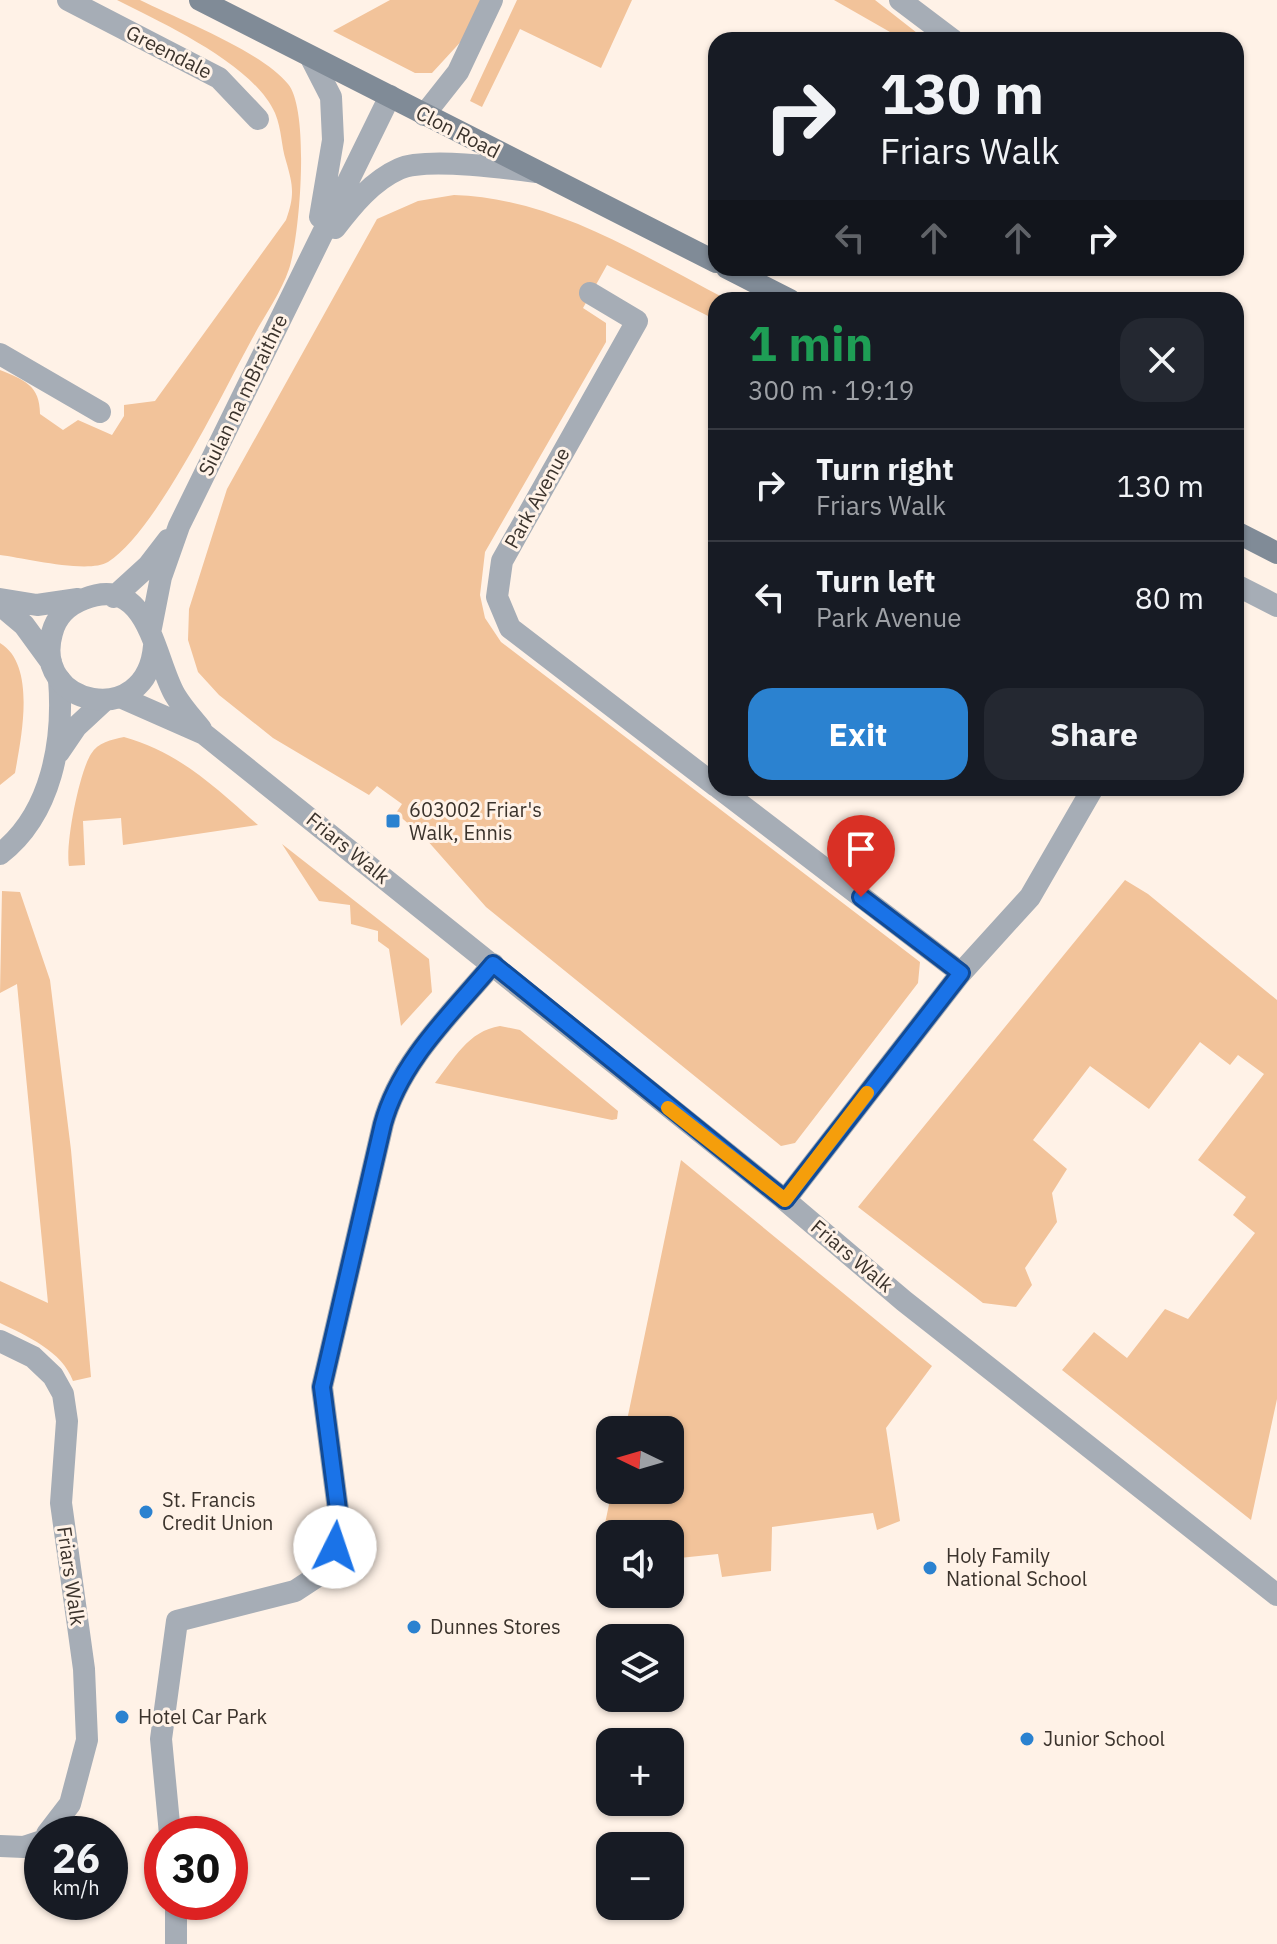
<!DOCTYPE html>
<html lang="en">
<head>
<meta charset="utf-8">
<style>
  body { margin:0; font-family:"IBM Plex Sans",sans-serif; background:#242831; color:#f1f3f6; height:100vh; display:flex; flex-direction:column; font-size:30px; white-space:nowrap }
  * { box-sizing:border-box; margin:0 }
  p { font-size:26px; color:#9ea1a6 }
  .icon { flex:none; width:44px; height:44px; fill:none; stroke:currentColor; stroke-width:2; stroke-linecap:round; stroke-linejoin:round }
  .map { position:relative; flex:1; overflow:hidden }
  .drawer { position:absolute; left:708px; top:292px; width:536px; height:504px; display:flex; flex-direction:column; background:#171b24; border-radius:24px; box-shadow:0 2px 6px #0004 }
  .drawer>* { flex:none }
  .guide { position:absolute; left:708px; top:32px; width:536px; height:244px; border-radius:24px; box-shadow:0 2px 6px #0004; background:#171b24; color:#f1f3f6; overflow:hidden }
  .needle { width:52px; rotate:275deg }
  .controls { position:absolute; left:596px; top:1416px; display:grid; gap:16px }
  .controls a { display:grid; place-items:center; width:88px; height:88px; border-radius:16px; background:#171b24; box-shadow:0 2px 6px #0004; font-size:40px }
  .speed { position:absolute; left:24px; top:1816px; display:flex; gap:16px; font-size:40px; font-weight:700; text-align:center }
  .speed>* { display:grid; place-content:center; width:104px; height:104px; border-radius:50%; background:#171b24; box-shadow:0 2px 6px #0004; line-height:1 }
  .speed small { font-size:20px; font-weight:400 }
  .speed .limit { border:12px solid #d22; background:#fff; color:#111 }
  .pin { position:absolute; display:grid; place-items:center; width:68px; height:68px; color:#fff; margin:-82px -34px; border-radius:50% 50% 50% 0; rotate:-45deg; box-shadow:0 0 8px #0007 }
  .pin .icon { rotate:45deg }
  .me { position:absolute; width:88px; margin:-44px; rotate:4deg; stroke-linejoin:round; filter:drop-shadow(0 0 6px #0008) }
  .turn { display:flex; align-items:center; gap:28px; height:168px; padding:0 40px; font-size:36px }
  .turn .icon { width:104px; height:104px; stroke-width:2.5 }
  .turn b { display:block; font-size:56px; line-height:68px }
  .lanes { display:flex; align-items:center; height:76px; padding:0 40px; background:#0003; justify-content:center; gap:40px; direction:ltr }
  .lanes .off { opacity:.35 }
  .round { display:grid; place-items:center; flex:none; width:84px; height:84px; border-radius:24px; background:#242831 }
  .summary { display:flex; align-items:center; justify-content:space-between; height:136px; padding:0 40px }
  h1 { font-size:48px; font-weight:800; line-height:60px; color:#1e9e55 }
  .primary-button { display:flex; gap:16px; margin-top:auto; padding:16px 40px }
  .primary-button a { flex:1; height:92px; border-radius:24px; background:#2b82d0; color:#fff; font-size:32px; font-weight:800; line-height:92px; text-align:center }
  .primary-button a+a { background:#242831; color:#f1f3f6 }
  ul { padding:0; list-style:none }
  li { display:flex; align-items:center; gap:24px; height:112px; padding:0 40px; border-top:2px solid #363941 }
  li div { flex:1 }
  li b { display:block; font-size:30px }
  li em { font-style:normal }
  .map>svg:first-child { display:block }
</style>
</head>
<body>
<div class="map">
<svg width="1277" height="1944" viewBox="0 0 1277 1944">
  <rect width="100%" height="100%" fill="#fff2e7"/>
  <path fill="#f2c39a" d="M117,0h23c40,20 121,51 148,84 22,26 12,152 1,185 -8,24 -25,47 -37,70 -29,53 -96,193 -144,223 -20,12 -84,-4 -108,-7v-185c24,10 40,15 40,44l23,16 15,-10 34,15 12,-19v-11l31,-4 131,-181c9,-25 7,-35 0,-59 -5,-16 -4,-31 -11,-48 -22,-49 -111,-89 -158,-113z
    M390,0h95l-7,23 -46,50h-17l-82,-42z
    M517,0h115l-31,68 -81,-39 -38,78 -12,-6z
    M834,0h41l51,40h-22z
    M454,195c100,3 187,60 274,105h-12v20l-109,-55 -24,43 23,15v19l-121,210 -5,43 5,23 16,24 419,320 -2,21 -123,160 -14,3 -295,-239 -60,-68 -30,-26 6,-9 -25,-18 -8,9 -96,-57 -54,-43 -21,-23 -10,-32 1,-31 38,-120 150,-270 41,-18z
    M0,643c37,22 21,96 15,130l-15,12z
    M124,737c55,15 92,51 134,88l-135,20 -2,-27 -38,3 2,44 -16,1c-4,-21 10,-93 22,-112 7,-12 20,-14 33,-17z
    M282,844l147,115 3,33 -31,34 -12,-77 -11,-8v-10l-27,-7 -1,-19 -31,-4z
    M1125,880l23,14 129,106v399l-26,121 -189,-150 32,-38 33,26 38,-49 23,10 67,-86 -22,-18 13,-18 -48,-37 66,-86 -26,-19 -8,10 -30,-23 -51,67 -59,-43 -57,74 34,29 -15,24 5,29 -32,46 7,17 -16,22 -33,-4 -125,-96z
    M2,891l18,1 30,88 21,170 20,227 -18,4c-11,-30 -46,-45 -73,-58v-42l48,22 -31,-319 -17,9z
    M500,1026l20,4 98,81 -1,8 -5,1 -177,-37c19,-24 33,-52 65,-57z
    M681,1160l251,206 -46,62 14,93 -23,9 -4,-17 -101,14 -1,44 -49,6 -4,-23 -48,5v-25h-60v8l-9,1 11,-53h58v-60h-45z"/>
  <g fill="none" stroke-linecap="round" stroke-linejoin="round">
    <path stroke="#a6adb6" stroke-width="22" d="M68,0l151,78 39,41
      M900,0l53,40
      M424,115l34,-43 34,-72
      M590,293l47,28 -135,240 -5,36 13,31 206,158
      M0,354l100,58
      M1236,585l41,21
      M59,752l17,-25 28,-26
      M719,788l242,185
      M0,854c52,-40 64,-113 59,-175
      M785,1200l176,-227 69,-76 63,-109
      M0,1341l33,16 20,19 10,18 4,27 -6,82 23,166 3,71 -17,64 -23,30
      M170,1834l-9,-95 16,-118 118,-30 35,-23 10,-43 -18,-138 61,-263c17,-63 69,-111 110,-160
      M0,1846l24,1 18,-6
      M176,1944v-42"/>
    <path stroke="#a6adb6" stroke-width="22" d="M311,58l20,39 2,43 -13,77
      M335,228c17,-22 37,-47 64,-59 26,-12 107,-1 137,3
      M114,597l34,-31 20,-26
      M0,599l37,6 41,-6
      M0,605l24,20 27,37
      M151,628l10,-51 18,-51 211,-430
      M154,646c-7,85 -123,60 -102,-13 4,-16 16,-28 32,-34 65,-26 70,60 91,96 7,12 17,23 26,34
      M120,697l84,37 581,466 119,101 373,294"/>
    <path stroke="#808b97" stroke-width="22" d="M200,0l516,262
      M727,268l63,32
      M1236,532l41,21"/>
  </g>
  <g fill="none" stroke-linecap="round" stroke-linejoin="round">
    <g stroke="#114b97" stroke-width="20">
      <path id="route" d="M335,1547l5,-22 -18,-138 61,-263c17,-63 69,-111 110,-160l292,236 176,-227 -100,-76"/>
    </g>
    <use href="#route" stroke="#1a73e8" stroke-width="14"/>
    <path stroke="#f59e0b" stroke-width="14" d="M668,1108l117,92 82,-107"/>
  </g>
  <g fill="#2b82d0" stroke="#fff2e7" stroke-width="3">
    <rect x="385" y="813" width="16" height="16" rx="4"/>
    <circle cx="146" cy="1512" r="8"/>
    <circle cx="930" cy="1568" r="8"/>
    <circle cx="414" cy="1627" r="8"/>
    <circle cx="122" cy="1717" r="8"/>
    <circle cx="1027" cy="1739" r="8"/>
  </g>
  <g text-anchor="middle" stroke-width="6" stroke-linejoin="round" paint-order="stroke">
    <g font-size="20" fill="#3b332c" stroke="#fff2e7">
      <text transform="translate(169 52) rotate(27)" y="7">Greendale</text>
      <text transform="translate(458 132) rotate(27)" y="7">Clon Road</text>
      <text transform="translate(243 395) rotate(-64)" y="7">Siulan na mBraithre</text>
      <text transform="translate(537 498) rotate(-61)" y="7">Park Avenue</text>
      <text transform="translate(348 848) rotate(39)" y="7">Friars Walk</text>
      <text transform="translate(852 1256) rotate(40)" y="7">Friars Walk</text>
      <text transform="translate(71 1576) rotate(82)" y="7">Friars Walk</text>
    </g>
    <g font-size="20" fill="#3b332c" stroke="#fff2e7" text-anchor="start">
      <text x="409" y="817">603002 Friar's<tspan x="409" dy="23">Walk, Ennis</tspan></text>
      <text x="162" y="1507">St. Francis<tspan x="162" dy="23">Credit Union</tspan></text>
      <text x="946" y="1563">Holy Family<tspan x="946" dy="23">National School</tspan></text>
      <text x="430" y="1634">Dunnes Stores</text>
      <text x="138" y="1724">Hotel Car Park</text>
      <text x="1043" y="1746">Junior School</text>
    </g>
  </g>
</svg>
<div class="controls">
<a><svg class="needle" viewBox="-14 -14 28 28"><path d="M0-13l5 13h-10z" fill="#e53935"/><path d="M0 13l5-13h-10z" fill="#9ea1a6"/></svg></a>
<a><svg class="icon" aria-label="sound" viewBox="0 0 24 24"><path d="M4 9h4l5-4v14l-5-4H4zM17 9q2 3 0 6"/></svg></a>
<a><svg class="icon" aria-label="layers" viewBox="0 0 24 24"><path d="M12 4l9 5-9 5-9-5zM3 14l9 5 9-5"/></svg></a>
<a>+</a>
<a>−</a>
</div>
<div class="speed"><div>26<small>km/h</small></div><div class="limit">30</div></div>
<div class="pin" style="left:861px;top:897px;background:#d93025"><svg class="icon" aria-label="arrive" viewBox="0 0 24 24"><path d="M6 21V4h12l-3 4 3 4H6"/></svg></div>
<svg class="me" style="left:335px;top:1547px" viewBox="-20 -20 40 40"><circle r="19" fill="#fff"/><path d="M0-13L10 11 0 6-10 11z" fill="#1a73e8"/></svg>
<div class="guide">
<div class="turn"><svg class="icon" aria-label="right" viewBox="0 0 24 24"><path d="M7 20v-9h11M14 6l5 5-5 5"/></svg><div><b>130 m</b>Friars Walk</div></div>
<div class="lanes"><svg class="icon off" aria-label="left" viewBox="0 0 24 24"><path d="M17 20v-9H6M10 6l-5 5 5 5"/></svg><svg class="icon off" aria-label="ahead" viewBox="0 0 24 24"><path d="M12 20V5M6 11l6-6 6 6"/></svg><svg class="icon off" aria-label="ahead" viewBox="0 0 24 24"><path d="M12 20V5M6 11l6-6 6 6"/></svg><svg class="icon" aria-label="right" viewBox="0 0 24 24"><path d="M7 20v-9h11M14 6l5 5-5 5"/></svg></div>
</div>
<section class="drawer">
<div class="summary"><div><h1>1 min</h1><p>300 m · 19:19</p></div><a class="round"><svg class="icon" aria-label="close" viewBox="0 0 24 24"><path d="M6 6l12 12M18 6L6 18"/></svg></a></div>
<ul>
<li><svg class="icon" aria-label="right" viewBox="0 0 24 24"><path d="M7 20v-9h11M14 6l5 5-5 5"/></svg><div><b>Turn right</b><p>Friars Walk</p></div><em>130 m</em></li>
<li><svg class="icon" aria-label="left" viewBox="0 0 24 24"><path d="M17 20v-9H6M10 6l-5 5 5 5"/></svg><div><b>Turn left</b><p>Park Avenue</p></div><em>80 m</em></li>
</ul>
<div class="primary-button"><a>Exit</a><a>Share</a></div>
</section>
</div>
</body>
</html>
